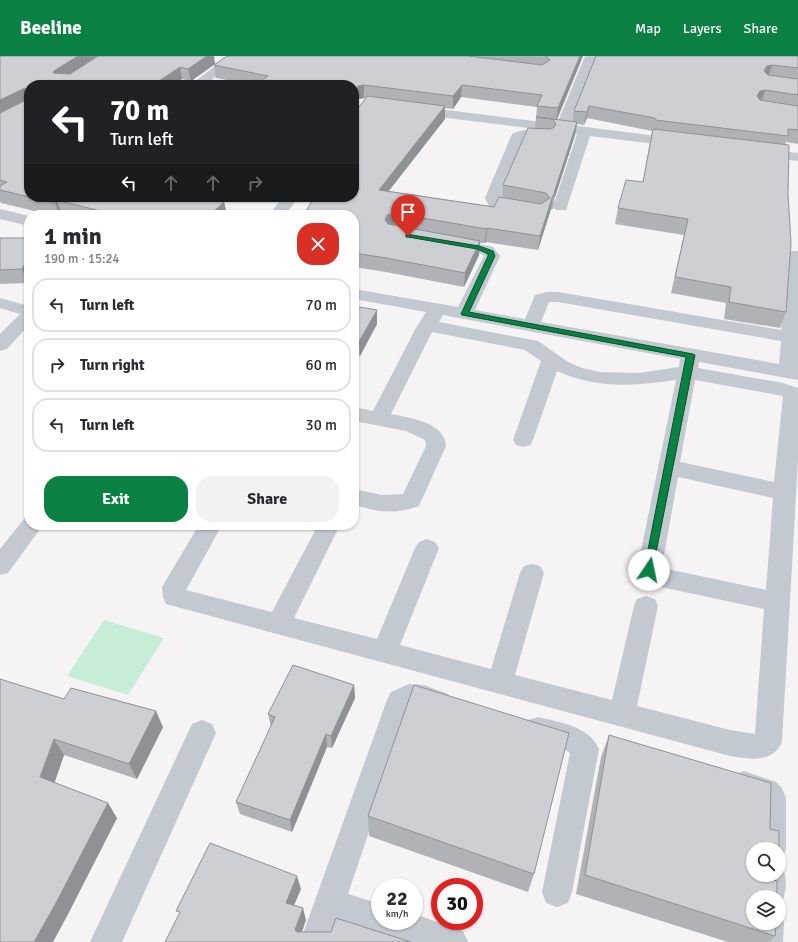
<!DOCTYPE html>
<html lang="en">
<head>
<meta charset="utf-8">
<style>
  body { margin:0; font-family:Signika,sans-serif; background:#f2f2f3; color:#2b2b33; height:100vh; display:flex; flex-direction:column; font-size:15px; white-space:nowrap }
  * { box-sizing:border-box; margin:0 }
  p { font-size:13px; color:#7c7c81 }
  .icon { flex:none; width:22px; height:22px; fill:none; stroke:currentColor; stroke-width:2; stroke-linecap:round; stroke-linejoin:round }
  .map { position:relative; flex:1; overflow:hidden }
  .panel { position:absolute; left:24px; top:154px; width:335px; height:320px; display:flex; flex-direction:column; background:#fff; border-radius:16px; box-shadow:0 1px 3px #0004 }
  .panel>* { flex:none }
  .banner { position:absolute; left:24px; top:24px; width:335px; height:122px; border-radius:16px; box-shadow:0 1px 3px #0004; background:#202124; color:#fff; overflow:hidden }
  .fabs { position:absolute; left:746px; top:786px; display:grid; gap:8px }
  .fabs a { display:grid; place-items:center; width:40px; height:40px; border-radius:50%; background:#fff; box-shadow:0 1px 3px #0004; font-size:20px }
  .speed { position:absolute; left:371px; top:822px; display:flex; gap:8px; font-size:20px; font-weight:700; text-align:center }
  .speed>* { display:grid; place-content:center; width:52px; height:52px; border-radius:50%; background:#fff; box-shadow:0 1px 3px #0004; line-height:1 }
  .speed small { font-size:10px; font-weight:400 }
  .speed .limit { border:6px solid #d22; background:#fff; color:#111 }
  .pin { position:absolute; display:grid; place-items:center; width:34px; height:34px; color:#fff; margin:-41px -17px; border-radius:50% 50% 50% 0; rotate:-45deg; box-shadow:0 0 4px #0007 }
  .pin .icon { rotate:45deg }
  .me { position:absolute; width:44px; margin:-22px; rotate:11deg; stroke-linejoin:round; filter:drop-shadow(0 0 3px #0008) }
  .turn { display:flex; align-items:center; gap:14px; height:84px; padding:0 20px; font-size:18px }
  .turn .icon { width:52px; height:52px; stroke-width:2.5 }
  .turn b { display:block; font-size:28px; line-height:34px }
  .lanes { display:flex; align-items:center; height:38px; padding:0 20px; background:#0003; justify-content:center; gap:20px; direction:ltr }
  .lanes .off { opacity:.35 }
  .round { display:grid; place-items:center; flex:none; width:42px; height:42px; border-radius:16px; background:#f2f2f3 }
  .headline { display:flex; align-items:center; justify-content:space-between; height:68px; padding:0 20px }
  h1 { font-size:24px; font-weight:700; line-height:30px }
  .primary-button { display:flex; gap:8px; margin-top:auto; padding:8px 20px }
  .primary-button a { flex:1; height:46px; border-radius:16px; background:#0b8043; color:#fff; font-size:16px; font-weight:700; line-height:46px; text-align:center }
  .primary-button a+a { background:#f2f2f3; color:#2b2b33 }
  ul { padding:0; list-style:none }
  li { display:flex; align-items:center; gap:12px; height:54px; margin:0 8px 6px; padding:0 12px; border:2px solid #e1e1e2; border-radius:16px }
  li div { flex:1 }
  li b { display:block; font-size:15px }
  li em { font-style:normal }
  header { display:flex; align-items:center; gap:24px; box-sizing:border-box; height:56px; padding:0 20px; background:#0b8043; color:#fff }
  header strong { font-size:19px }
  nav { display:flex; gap:22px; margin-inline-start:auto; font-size:14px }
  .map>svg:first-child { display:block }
</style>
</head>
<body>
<header>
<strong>Beeline</strong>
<nav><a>Map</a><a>Layers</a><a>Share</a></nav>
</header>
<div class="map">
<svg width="798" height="886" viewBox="0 0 798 886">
  <rect width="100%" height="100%" fill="#f5f3f3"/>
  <path fill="#c6eed7" d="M104,564l60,18 -36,57 -61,-19z"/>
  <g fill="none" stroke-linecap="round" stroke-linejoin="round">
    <path fill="#c2c9d1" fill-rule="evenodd" d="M585,0h12l-27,69 110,14 5,1 2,3 -2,3 -5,1 -90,-11 -24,74h-10l-3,-3 24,-73 -162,-20 -5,-1 -2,-3 2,-3 5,-1 142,18z
      M230,1l4,1 2,3 -2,3 -30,21h-14l36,-27z
      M524,74l27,4 2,3 -2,3 -5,1 -22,-2 -23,59v2l28,6 3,3 -3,3 -5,2 -35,-8 -4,-8 26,-62 2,-3z
      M758,92l40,5v8l-45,-6 -2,-3 2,-3z
      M283,141h16l-14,18h-16z
      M0,153l29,7v10l-29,-7z
      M451,182l42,9 7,9 -25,54 50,9 10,-24 12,-3h11l223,38 6,-75 2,-4h9v129l-99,-18 -1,6 85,15 15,5v72l-16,282c-10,22 -32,17 -52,14l-564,-152 -3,-7 -1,-10 37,-62h23l-36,65 86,22 46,-87h22l-46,93 83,21 38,-91 4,-6 8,-3 8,3 4,6 -39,97 91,24 29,-96 4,-7 8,-2 8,2 4,7 -29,102 97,25 22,-94 3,-7 9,-3 9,3 3,7 -21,100 93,24 25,4 9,-125 -103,-22 -20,-10 -4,-7 39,-190c-41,6 -80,9 -119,-9l-24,69 -3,5 -7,2 -7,-2 -3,-5 28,-79 -16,-11 -93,-18 -41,82c19,4 54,8 55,32l-27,60c-26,9 -39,6 -65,-1v-16l28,6 21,-1 23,-48 -1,-6 -19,-9 -52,-10v-14l19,4 43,-83 10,-16 -72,-13v-10l104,18 26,-51 -3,-2 -36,-8 -2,-3 2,-3zM549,246h9l223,39 -2,23 -238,-42zM443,259l21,4 216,40 -1,8 -40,6 -39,-1 -18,-4 -14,-6 -30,-21 -99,-19zM695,324l88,16 -9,86 -94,-20zM678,421l95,21 -7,92 -99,-21 -5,-3z
      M0,242l29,8v19l-22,24 -7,2v-17l20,-20 -20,-6z
      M29,461v8h14l-35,48 -8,2v-26l24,-30z
      M409,628l15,1 24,9 4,8 -4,8 -9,4 -20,-6 -8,-1 -63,187 32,10v17h34v-7l49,17 5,11h-66l-63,-19 -7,19h-32l87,-242 4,-8z
      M538,661c23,6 50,8 61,32l-27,143 -4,11 -11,4 -11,-4 -4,-11 28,-139 -8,-5 -34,-10 -4,-9 4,-9z
      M202,664l10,4 4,9 -94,209h-32l102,-218z
      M744,715l32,11 6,6 4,10v51l-4,11 -3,1v-12h-23l1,-46 -23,-8 -4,-10 4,-10z
      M779,808c11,9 7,34 0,44v-11h-25l1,-22h24z
      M779,856l5,11 -1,19h-32l2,-21v2h26z"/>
  </g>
  <path fill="#b0b2b7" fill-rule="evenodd" d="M0,0h214l1,8 -24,17 -9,-2 -153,6 192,116 3,1 3,13h-160l-6,-2 -1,2h-9l-50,-12 -1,-2z
    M227,0h356l-26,64 15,2 2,-11 22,-55h202v88l-12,-2 -1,3 1,167 -6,16 -56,-9 2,-16 -55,-10 13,-58 -69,-11 3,-16 25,-26 9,-51 -65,-13 -3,7 -7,-1 -2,11 -20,62 -2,12h-2l-13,41 -52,-8 -1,1h-5l-1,12 -15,32 -78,-15 -32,-5v-70l6,-91 6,-8 -7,1 -5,6v-20h-101l-37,-7 -2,-13zM461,41l76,10 -2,21 -32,57 -1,12 -8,10 -105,-16 56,-72v-11l8,1z
    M0,182h29l-2,45 -27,1z
    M354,250l23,18 -17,32 -6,-1z
    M128,469h11l-2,2z
    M354,629l1,13 -23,50 -5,-1 -35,85 -52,-18 -4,-12 35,-75 -3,-13z
    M64,643l99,28 -26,52 -73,-24 -10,28 63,35 -50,98 -67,26z
    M609,679l144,114 16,30 -16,18 13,28 9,11 -6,6h-41l-152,-48 25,-137z
    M368,760l166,58 -6,18 -159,-56z"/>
  <path fill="#909195" d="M78,0h22l-43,28 -4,-11 1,-2z
    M207,0h7l1,8 -24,17 -3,-12z
    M580,0h3l-27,65 2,-13z
    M772,9l-4,13 -4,-7 3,-5z
    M180,11l2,12 -8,6h-21z
    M364,29v13l-5,1 -5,6v-13l4,-6z
    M462,29l-1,12 -8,12v-13z
    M25,32l4,12 -29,15v-15z
    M765,34l-4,13 -4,-7 3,-5z
    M445,50v13l-66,84v-13z
    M589,50l-2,12 -3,7 3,-13z
    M577,66l-2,13 -20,62v-2h-2l-2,14 -13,41 2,-14z
    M208,141h17l-15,14 -3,-13z
    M57,144l4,13 -1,2h-1l-4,-12z
    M224,146l3,13h-17z
    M394,157v14l-7,2 -2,-9 2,-5z
    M487,172l-1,14 -1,1 1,-14z
    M480,185l-1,14 -15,32 1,-14z
    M29,200v24l-2,3 -5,-14z
    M377,254v14l-17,32 -1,-14z
    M354,629l1,13 -23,50 -1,-12z
    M156,655l7,16 -26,52 -8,-15z
    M326,678l1,13 -35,85 -2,-12z
    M54,683l10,16 -13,38 -11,-16z
    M108,747l9,15 -50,98 -14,26h-19z
    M297,820l4,13 -11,26 -4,-12z
    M303,852l3,12 -7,21 -4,-11z"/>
  <path fill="#cdcfd5" stroke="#909195" d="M0,0h78l-24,15 -1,2 17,1 28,-18h109l-19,13 -8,-2 -27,18h-124v112h179l-1,1 17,4 -14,13h-94l-59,-15 -2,3 -55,-13v-4l7,-4 -7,-2v-67l26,-13 -1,-12 -25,12z
    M227,0h241l74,9 8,-5 -5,-4h35l-22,52 -21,-2 5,-11 -80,-10 -9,11 -89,-11 -6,1 -4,6v-7h-99l13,-9 -54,-11z
    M596,0h202v12l-26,-3 -5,1 -3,5 4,4 30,4v16l-33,-5 -5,1 -3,5 3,4 38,6v24l-10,-1v7l-133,-16v-2l-66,-12 -2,6 -13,-1z
    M367,40l78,10 -66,84 115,17 5,-10 42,7 9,-6 -4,-5 -43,-8 25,-57 20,1 5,-1 3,-3 -3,-6 -17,-2 41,5 -23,71 1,2h-2l-13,41 -53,-8 -1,1 -92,-16 -7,2 -2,5 3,4 92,17 -15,32 -79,-15 -32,-5v-38h-50l10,-18h40v-90l6,-1z
    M653,73l136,16 -1,49 3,49 -5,69 -57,-10 2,-15 -56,-10 13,-58 -70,-11 8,-28 17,2z
    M0,182h29v18l-7,13 -22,1z
    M354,250l23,4 -18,32 -5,-1z
    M293,609l61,20 -23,51 -5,-2 -36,86 -54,-18 39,-85 -7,-3z
    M0,623l64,20 7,-11 85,23 -27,53 -75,-25 -14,38 68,26 -52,100 -22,39h-34z
    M414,629l155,48 -35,141 -166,-58z
    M609,679l162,48 -1,46 9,2v18h-26v26h16v4l8,2v16h-24v26h13v2l10,2 -1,9 -190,-61z
    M210,787l87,33 -11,27 17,5 -8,22 2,2h34l5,-14 75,24h-246l15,-30 -4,-1z"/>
  <path fill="#0b8043" stroke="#07532c" d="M406,178l73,12 14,5 2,5 -26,56 224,42 2,1 -43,218 -3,1 -5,-4 42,-213 -224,-42 -1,-1 27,-58v-2l-11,-5 -69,-12h-2z"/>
</svg>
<div class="fabs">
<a><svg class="icon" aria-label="search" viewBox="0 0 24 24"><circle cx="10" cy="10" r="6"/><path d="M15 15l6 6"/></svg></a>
<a><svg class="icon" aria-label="layers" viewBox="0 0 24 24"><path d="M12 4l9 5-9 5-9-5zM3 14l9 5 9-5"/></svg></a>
</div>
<div class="speed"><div>22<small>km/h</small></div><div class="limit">30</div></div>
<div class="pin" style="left:408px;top:180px;background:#d93025"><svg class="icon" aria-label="arrive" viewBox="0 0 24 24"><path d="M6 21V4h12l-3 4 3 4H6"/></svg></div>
<svg class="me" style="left:649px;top:514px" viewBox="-20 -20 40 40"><circle r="19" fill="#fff"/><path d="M0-13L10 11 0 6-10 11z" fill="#0b8043"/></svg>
<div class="banner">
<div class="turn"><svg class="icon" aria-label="left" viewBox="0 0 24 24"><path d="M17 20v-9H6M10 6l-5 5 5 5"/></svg><div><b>70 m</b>Turn left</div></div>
<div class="lanes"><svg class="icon" aria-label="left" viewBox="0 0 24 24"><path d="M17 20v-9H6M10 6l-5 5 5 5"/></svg><svg class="icon off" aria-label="ahead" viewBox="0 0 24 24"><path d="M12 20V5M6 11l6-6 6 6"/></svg><svg class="icon off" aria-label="ahead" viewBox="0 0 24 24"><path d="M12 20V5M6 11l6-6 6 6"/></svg><svg class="icon off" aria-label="right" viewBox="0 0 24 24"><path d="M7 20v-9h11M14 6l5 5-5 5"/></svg></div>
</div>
<section class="panel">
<div class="headline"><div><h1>1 min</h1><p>190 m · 15:24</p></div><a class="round" style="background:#d93025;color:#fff"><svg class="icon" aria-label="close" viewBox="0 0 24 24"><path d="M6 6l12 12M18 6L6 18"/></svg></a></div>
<ul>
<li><svg class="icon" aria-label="left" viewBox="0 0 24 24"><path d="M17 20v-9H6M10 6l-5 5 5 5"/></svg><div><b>Turn left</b></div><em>70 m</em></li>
<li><svg class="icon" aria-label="right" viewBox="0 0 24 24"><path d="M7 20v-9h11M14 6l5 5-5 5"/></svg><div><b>Turn right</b></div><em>60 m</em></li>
<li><svg class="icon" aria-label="left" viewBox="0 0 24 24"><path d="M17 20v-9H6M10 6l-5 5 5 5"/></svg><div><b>Turn left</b></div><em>30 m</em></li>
</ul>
<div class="primary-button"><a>Exit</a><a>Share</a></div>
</section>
</div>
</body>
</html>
